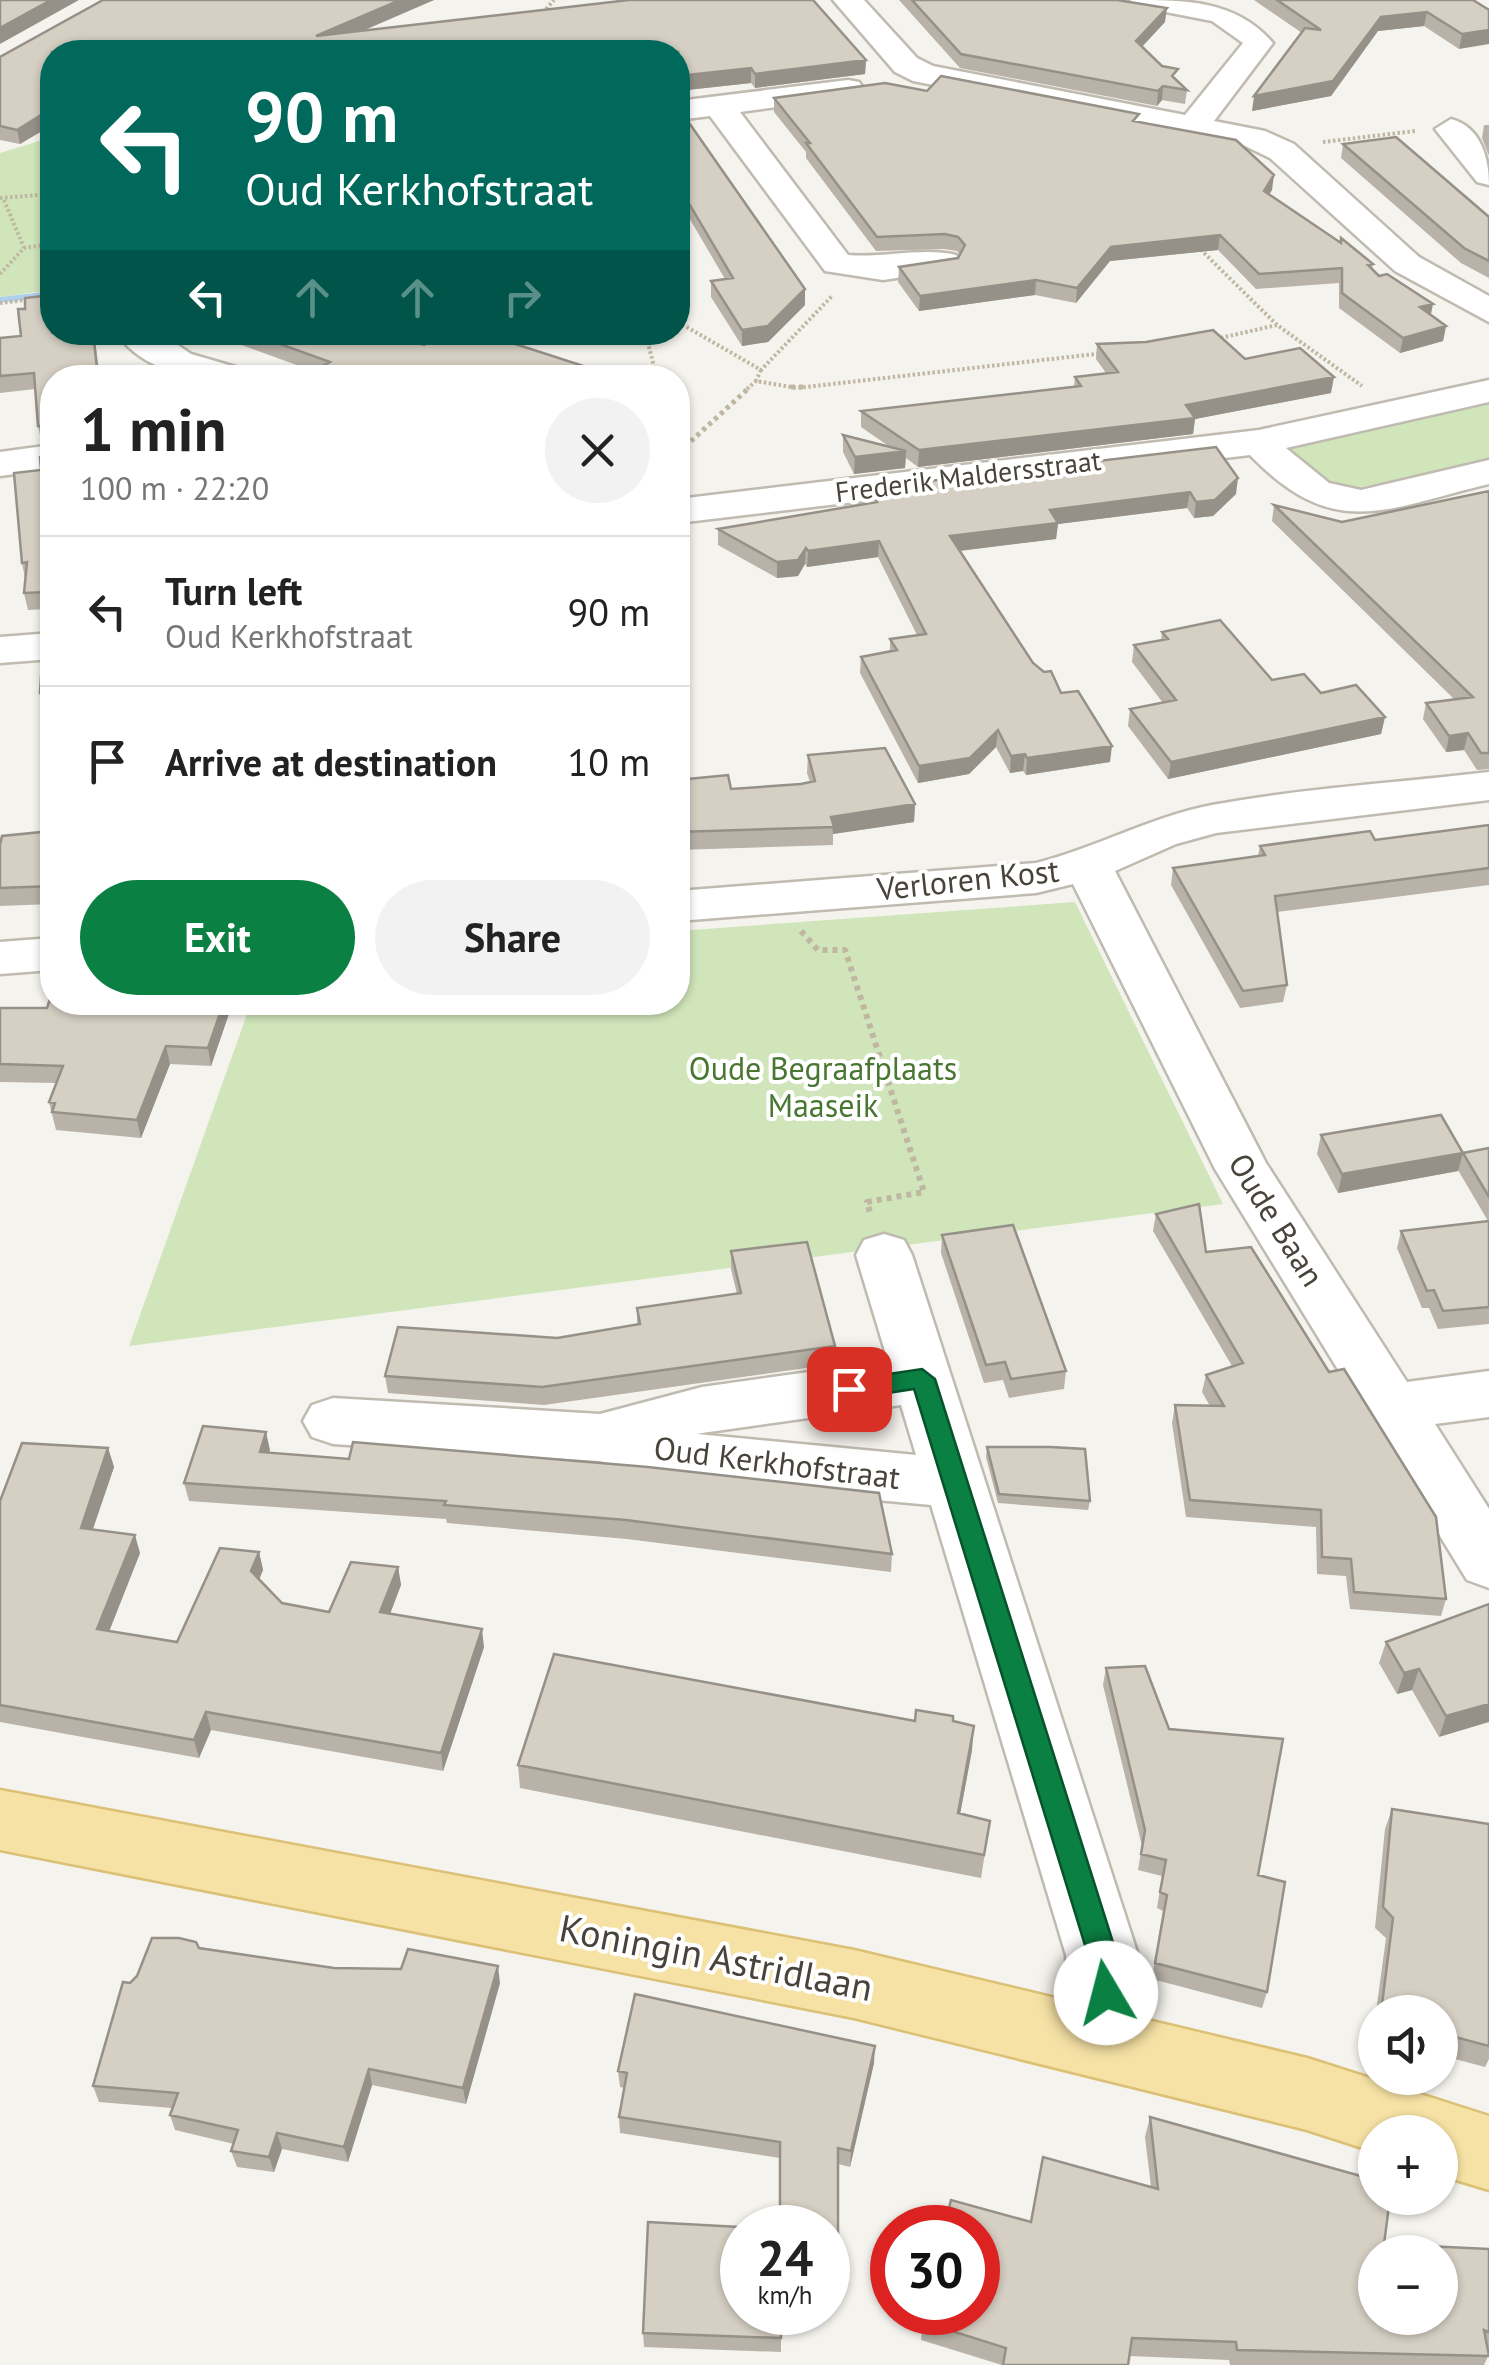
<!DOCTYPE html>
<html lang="en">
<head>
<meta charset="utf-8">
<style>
  body { margin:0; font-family:"PT Sans",sans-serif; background:#f2f2f2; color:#222; height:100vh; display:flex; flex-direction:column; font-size:38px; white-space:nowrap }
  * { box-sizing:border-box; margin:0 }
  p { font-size:32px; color:#767676 }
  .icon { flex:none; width:55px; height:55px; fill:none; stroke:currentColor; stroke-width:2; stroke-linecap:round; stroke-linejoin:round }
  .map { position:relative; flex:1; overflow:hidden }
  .panel { position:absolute; left:40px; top:365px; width:650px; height:650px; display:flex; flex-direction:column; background:#fff; border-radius:40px; box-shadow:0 2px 8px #0004 }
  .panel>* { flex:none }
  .banner { position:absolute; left:40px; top:40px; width:650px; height:305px; border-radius:40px; box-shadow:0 2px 8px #0004; background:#00695c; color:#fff; overflow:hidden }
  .tools { position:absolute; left:1358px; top:1995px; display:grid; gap:20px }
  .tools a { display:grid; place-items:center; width:100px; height:100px; border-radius:50%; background:#fff; box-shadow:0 2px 8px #0004; font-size:50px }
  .speed { position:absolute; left:720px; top:2205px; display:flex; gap:20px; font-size:50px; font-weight:700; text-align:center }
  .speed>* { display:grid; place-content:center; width:130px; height:130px; border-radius:50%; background:#fff; box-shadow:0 2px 8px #0004; line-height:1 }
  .speed small { font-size:25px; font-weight:400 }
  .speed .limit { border:15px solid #d22; background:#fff; color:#111 }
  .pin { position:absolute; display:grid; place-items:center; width:85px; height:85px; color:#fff; margin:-42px; border-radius:20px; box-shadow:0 5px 15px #0006 }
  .me { position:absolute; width:110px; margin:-55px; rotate:352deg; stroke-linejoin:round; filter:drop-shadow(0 0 8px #0008) }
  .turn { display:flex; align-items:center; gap:35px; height:210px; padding:0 40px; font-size:45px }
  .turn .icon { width:130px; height:130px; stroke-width:2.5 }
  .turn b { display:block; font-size:70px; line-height:85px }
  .lanes { display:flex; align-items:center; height:95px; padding:0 40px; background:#0003; justify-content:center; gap:50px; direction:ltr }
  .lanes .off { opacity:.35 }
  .round { display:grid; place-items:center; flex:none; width:105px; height:105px; border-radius:52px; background:#f2f2f2 }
  .head { display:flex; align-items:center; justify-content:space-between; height:170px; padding:0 40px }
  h1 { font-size:60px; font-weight:700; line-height:75px }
  .action { display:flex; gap:20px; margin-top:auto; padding:20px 40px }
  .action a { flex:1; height:115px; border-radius:60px; background:#0b8043; color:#fff; font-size:40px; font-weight:700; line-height:115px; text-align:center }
  .action a+a { background:#f2f2f2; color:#222 }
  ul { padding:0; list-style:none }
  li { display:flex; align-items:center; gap:30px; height:150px; padding:0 40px; border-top:2px solid #e0e0e0 }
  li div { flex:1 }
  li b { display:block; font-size:38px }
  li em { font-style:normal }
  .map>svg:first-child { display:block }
</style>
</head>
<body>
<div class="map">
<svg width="1489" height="2365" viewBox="0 0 1489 2365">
  <rect width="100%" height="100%" fill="#f5f3ed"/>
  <path fill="#d0e5ba" d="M52,137v153l-52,7v-144z
    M1489,399v63l-154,30 -49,-40 6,-8z
    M1075,902l148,302 -1094,142 122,-343 427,-1v-71z"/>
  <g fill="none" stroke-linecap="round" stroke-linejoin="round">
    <path fill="#afd0eb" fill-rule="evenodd" d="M52,291v6l-52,6v-6z"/>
    <g stroke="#c0bbb0" stroke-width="5">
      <path id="minor" d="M833,0h31l53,58 16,8 252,49 58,-72 -31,-22 -77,-15 -5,-6c57,0 106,0 143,43l-59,78 51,10 29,13 125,113 70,39v26l-94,-51 -125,-113 -25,-12 -332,-65 -18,-9z
        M848,80l11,2 5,7 -5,7 -119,16 108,143c35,3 77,-8 108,0l5,7 -5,7 -73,11 -58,-9 -115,-155 -32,4v-19z
        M1451,119c30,8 38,39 38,66l-12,-3 -42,-53z
        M116,332h43l32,22 55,16 5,8c-48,0 -104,0 -135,-46z
        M1489,380v22l-203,46 43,35 32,7 128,-30v24c-105,25 -155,58 -239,-29l-572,68v-24l581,-69z
        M52,445v24l-52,7v-24z
        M52,633v26l-52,4v-26z
        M1489,772v28l-273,33 -40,11 -61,27 151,292 141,219 82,-11v46l-54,7 54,85v79l-22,-8 -252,-411 -142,-285 -37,9 -358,28v-30l358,-28c60,-15 114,-46 176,-58 91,-17 185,-22 277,-33z
        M52,938v32l-52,4v-32z
        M884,1234l20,6 8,15 226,700 5,87 -11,25 -26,10 -26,-10 -11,-25 -3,-87 -135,-450 -227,-21 -105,-23 -266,-17 -21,-7 -9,-16 9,-16 21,-7 267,16 102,-27 186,-26 -32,-106 8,-15zM901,1405l15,50 -219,-21 5,-1z"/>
    </g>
    <g stroke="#dbc075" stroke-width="5">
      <path id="major" d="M0,1790l854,160 453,108 182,58v74l-49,-15v-43h-65v20l-68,-22 -453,-112 -854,-168z"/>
    </g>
    <path stroke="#c0b7a2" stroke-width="4" stroke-dasharray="2.5 2.5" stroke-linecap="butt" d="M549,14l-2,-6 7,-8
      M1323,142l92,-11
      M0,198l52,-4
      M4,200l20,48
      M1197,246l80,79 85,61
      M0,274l24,-26 28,-4
      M0,303l33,-4
      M678,322l83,48 72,-75
      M645,332l12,46
      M1216,339l61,-14
      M761,370l-5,11 41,7 307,-35
      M747,389l9,-8"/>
    <path stroke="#c0b7a2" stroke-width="5" stroke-dasharray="4 4" stroke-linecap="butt" d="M791,387h15
      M683,475l-5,-22 72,-66"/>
    <path stroke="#c0b7a2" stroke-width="6" stroke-dasharray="5 5" stroke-linecap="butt" d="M801,931l17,19h27l79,242 -57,10 4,14"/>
    <use href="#minor" fill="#fff" fill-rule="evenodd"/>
    <use href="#major" fill="#f6e2a5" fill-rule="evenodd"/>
  </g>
  <path fill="#b8b2a8" d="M103,0h331l-71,31 266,-31h184l53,60 -1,14 -110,14 -4,-5 -73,8v-39h-626v73l-32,19 -20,-4v-83z
    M899,0h218l48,22 -23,25 45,43 -2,14 -23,-4 -5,6 -197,-38z
    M1254,0h219l-14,49 -35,-23 -46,5 -47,65 -79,15 50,-78z
    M927,91l211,31 134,68 -3,4 104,70 -1,5 7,7 67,50 -3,15 -43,12 -61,-45v-25l-83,6 -38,-39 -108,11 -34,42 -41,-8 -116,16 -21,-29 1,-15 59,-9 2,-3 -3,-4 -13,-2 -68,2 -70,-93v-6l-32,-40v-14z
    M678,107l127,182v16l-37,37 -26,4 -31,-49v-16l14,-2 -47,-80z
    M1484,125h5v31l-7,-18z
    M1343,144l146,73v61l-28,-15 -120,-105z
    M52,332h42l6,46h-48v332l-8,1 -4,-18 12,-51v-11l-2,-2 -4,-20 -18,1 -4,-17 1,-15 -3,-15 19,-93 11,-18v-10l-10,1 -4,-17 -3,-37 -35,4v-55z
    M224,332h161l39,13 181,28 1,5h-305l12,-7 -88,-32z
    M1097,344l148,15 86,34 -136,26 -2,15 -275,33 -12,-9 -1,10 -51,6 -11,-22v-17l47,12 -29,-20v-16l213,-25 1,-9 31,-4 -10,-14z
    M870,488l366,6 -23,22 -19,2 -7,-10 -129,16 -2,15 -96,12 73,112 28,30 49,69 -84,13 -3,-4 -13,2 -14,-26 -27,27 -51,9 -58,-110 1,-16 29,-5v-13l27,-4 -39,-78 -71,10 -2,-3 -7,12 -21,2 -59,-33v-16l152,-26z
    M1489,491v278l-12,1 -13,-20 -18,2 -23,-33 3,-16 28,-4 -182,-178 2,-16 68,17z
    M1162,632l110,48 49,13 64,24 -4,17 -213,45 -40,-53 2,-17 33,-6 -31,-41 2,-17 27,-5z
    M808,755l107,49 -1,18 -81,12v11l-155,5v-70l53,9 70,-5 9,-2 -3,-9z
    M1489,825v60l-212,27 10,73 -4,17 -43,6 -69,-123 2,-17 85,-12 2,-10 115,-6z
    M52,831v73l-52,2v-61z
    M52,1002h181l-22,64 -41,-2 -29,74 -85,-8 -7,-28 7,-19 -56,-1v-74h47z
    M1321,1135l142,18 -5,18 -120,22 -21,-39z
    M1489,1148v176l-51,5 -9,-21h-7l-25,-60 4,-17 87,-10 -30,-51 5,-17z
    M1156,1214l50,38 240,347 -5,17 -91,-7 -4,-33 -29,-2 -1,-47 -130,-10 -14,-94 3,-18 35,1 -8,-14 4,-17 26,-9 -79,-135z
    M942,1235l124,136 -2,18 -55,9 -6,-18 -19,3 -43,-130z
    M731,1251l104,95v18l-291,41 -156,-12 -3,-17 172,-38 80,-14v-16l100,-14 -6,-25z
    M266,1432l3,20 623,102 -1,18 -264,-33 -180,-16 -1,-4 -257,-18 -5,-18z
    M987,1447l103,54 -2,9 -90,-7 -12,-46z
    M108,1448l6,19 -21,62 47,24 -31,78 68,11 82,-90 4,18 -4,10 23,23 47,9 69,-45 3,18 -11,28 94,34 -41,124 -232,-41 -12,28 -199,-36v-221z
    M1489,1604l-50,133 -27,-47 -15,4 -18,-31 7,-21z
    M1106,1668l63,61 89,146 9,117 -5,16 -110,-29 11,-68 -6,-3 5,-32 -24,-6 4,-24 -39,-161z
    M915,1721h38l19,29 -12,64 30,7 -9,57 -461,-90 -2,-23z
    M1392,1809l97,15v235l-4,8 -45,-12v-43h-64l10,-74 -11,-10 10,-99z
    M199,1948l135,20 166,15 -34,121 -94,-19 -24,77 -66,-13 -8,23 -37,-5 -6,-16 3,-7 -59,-14 -5,-15 2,-7 -73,-6 -6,-16 37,-103z
    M874,2063l-24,104 -12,-3 -1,97h-9v-33l-48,-70 -160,-25 -1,-16 6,-29 -5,-1 -2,-16z
    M1150,2117l234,127 105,5v105l-5,11h-254l-1,-5 -100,-4 -1,9h-126l-81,-25 2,-18 107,-100 121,-35 -6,-50z
    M781,2312v40l-137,-5 -1,-14z"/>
  <path fill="#969188" d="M51,0h28l-79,44v-16z
    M400,0h34l-117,50 -1,-14z
    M1167,8l-2,14 -31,33 2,-14z
    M1427,12l-3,14 -46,5 -47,65 -79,15 2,-15 127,-79z
    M1489,30v14l-30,5 3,-15z
    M866,60l-1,14 -110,14v-14z
    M751,68v15l-73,8v-15z
    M1163,86l-1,14 -5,6 1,-15z
    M52,108v17l-32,19 -3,-14z
    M1274,175l-2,15 -10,16 2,-15z
    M1220,235l-2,15 -108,11 -34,42 1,-15 34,-41z
    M1036,280l-1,15 -116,16 1,-15z
    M805,289v16l-37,37 -26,4v-16z
    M1433,304l-3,15 -10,-12z
    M1446,326l-3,15 -43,12 3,-15z
    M1334,377l-3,16 -136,26 -2,15 -275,33 1,-17 267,-45z
    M906,451l-1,17 -51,6 1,-17z
    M1238,478l-2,16 -23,22 -19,2 2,-16z
    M1190,492l-3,16 -129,16 -2,15 -107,13 1,-16 100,-26z
    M879,541l-1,16 -71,10 1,-16z
    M806,548l-1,16 -7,12 -21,2v-16z
    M1385,717l-4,17 -213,45 3,-17z
    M998,730l-2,17 -27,27 -51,9 1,-17z
    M1468,733l-4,17 -18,2 3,-16z
    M1112,746l-2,16 -84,13 1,-17z
    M1025,754l-2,17 -13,2 1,-17z
    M915,804l-1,18 -81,12 -2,-17z
    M224,1002h9l-22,64 -3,-18z
    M166,1046l4,18 -29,74 -4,-18z
    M1463,1153l-5,18 -120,22 4,-19z
    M266,1432l4,18 -6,20 -4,-18z
    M108,1448l6,19 -27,79 -6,-18z
    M135,1535l5,18 -37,94 -6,-18z
    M259,1552l4,18 -8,19 -4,-18z
    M398,1567l3,18 -17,45 -4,-18z
    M482,1629l2,18 -41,124 -2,-18z
    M1419,1669l-7,21 -15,4 7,-21z
    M1489,1704v18l-50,15 7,-21z
    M206,1712l5,18 -12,28 -5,-18z
    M974,1726l-2,24 -16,86 2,-23z
    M498,1966l2,17 -34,121 -3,-16z
    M875,2046l-1,17 -24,104 1,-16z
    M369,2069l3,16 -24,77 -4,-15z
    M277,2133l5,16 -8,23 -5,-15z"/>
  <path fill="#d6cfc3" stroke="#969188" stroke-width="2.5" fill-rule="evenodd" d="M0,0h51l-51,28z
    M103,0h297l-84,36 313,-36h184l53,60 -111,14 -4,-6 -73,8v-24h-175l2,-3 -4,3h-449v56l-35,22 -17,-4v-69z
    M912,0h205l50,8 -31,33 26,25 16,3 -6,7 15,14 -24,-4 -5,5 -197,-37z
    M1277,0h196l16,10v20l-27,4 -35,-22 -46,5 -48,64 -79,15 51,-68 16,2z
    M941,76l198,38 -6,7 103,19 38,35 -10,16 77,52v-5l32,26 -5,1 11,11 8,-2 46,30 -13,3 26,19 -43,12 -61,-45v-25l-83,6 -39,-39 -109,12 -34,41 -41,-8 -116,16 -21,-29 59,-9 7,-13 -7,-8 -13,-3 -68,3 -71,-94h4l-36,-45 111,-15 42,8z
    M678,107l127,182 -37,37 -26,4 -31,-49 22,-3 -55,-93v-5h2l-2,-3z
    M1396,137l93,80v44l-25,-13 -121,-104z
    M52,295v37h41l5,46h-46v314l-12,1 3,-47 9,-4v-26l-6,-4 1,-20 -23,1 3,-31 -5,1 -8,-90 27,-3 -1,-13 12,-5 -1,-26h-13l-4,-53 -34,3v-38l21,-2 -3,-27h7v-11z
    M1213,330l32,29 55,-11 34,29 -148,28 9,13 -276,32 -58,-39 220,-25 -6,-9 43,-5 -21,-28 49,-2z
    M247,332h138l39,13 21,-13h33l127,41 -10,5h-294l29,-16z
    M843,435l63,16 -51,6z
    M1216,447l22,31 -23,22 -19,2 -6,-10 -140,18 8,13 -108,13 83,127 11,9 7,-1 10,22 17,-2 34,55 -85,12 -2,-4 -14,2 -13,-26 -28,28 -51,8 -58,-109 36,-7 -7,-11 36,-5 -47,-93 -71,10 -2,-3 -8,12 -21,2 -59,-33 159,-27 -7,-14z
    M1489,491v262h-8l-13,-20 -19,3 -23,-33 47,-6 -199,-192 68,17z
    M1220,620l52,60 32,-6 17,19 35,-8 29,32 -214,45 -41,-53 46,-9 -42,-55 34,-6 -6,-7z
    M885,748l30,56 -84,13 3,10 -156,5v-52l50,-5 3,14 70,-5 14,-3 -7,-26z
    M1489,825v43l-214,28 12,89 -44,6 -70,-123 92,-13 -5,-9 110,-15 5,9z
    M52,831v55l-52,2v-43l2,-9z
    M52,993v9h172l-16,46 -42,-2 -29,74 -85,-8 3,-9 -6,-1 14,-36 -63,-2v-56h47z
    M1441,1115l22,38 -121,21 -21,-39z
    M1489,1148v49l-26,-44z
    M1199,1204l7,48 45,-5 78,125 15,-3 92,148 10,82 -92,-7 -3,-33 -29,-2 -1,-47 -131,-10 -15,-95 49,1 -18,-31 37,-12 -87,-149z
    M1489,1221v86l-46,4 -9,-21 -7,1 -26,-60z
    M1013,1225l53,146 -55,8 -6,-17 -19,3 -44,-130z
    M807,1242l28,104 -293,41 -157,-11 13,-49 159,11 83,-14 -3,-16 104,-15 -10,-42z
    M203,1426l63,6 -6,20 89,7 4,-17 295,25 231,26 13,61 -266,-34 -182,-15 2,-4 -262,-18z
    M22,1443l86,5 -27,80 54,7 -38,94 80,13 43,-94 39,4 -8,19 31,32 47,9 22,-50 47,5 -18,45 102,17 -41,124 -235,-41 -12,28 -194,-35v-204z
    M987,1447h64l34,2 5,52 -91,-7z
    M1489,1604v100l-43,12 -27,-47 -15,4 -18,-31z
    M554,1654l361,67 1,-11 37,6v5l21,5 -16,87 32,8 -6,34 -466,-90z
    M1145,1666l24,63 114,10 -25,136 27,7 -18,110 -112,-29 12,-68 -7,-3 6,-32 -25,-6 4,-24 -39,-162z
    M1392,1809l97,15v222l-49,-13v-21h-59l12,-94 -10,-11z
    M152,1938h27l17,4 3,6 135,20 67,1 7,-20 90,17 -35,122 -94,-19 -25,78 -67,-14 -8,24 -38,-6 7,-21 -68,-15 8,-22 -85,-7 30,-104 7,1 7,-7z
    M635,1994l240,52 -24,105 -13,-3v98h-10v-18h-48v-86l-161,-25 8,-44 -9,-2z
    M1150,2117l225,63v18h15l-6,46 105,5v83l-5,-2 5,26 -252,-6 -1,-8 -104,-4 -4,27h-125l3,-17 -83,-26 2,-10h53v-84h-34l7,-28 80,22 12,-65 115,32zM1375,2252h65v66h-65z
    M648,2222l110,6h-16v84h39v26l-138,-5z"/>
  <path fill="#0b8043" stroke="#07532c" stroke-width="2.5" d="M922,1369l13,10 182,576 4,38 -5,10 -10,4 -11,-4 -7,-48 -174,-566 -65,10 -12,-10 12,-9z"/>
  <g text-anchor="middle" stroke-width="8" stroke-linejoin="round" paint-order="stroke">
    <g font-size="28" fill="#49443b" stroke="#fff">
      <text transform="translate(968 476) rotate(-7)" y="10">Frederik Maldersstraat</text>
    </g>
    <g font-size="32" fill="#49443b" stroke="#fff">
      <text transform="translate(968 880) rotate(-6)" y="11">Verloren Kost</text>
      <text transform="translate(1276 1220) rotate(58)" y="11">Oude Baan</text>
      <text transform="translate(777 1463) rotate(7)" y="11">Oud Kerkhofstraat</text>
    </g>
    <g font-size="32" fill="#497732" stroke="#fff">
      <text x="823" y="1080">Oude Begraafplaats<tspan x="823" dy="37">Maaseik</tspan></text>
    </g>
    <g font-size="38" fill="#49443b" stroke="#fff">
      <text transform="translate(716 1958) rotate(11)" y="13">Koningin Astridlaan</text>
    </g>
  </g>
</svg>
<div class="tools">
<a><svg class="icon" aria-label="sound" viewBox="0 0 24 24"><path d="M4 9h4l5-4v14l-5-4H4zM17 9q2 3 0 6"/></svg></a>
<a>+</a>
<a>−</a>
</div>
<div class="speed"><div>24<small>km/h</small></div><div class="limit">30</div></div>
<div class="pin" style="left:849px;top:1389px;background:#d93025"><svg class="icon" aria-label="arrive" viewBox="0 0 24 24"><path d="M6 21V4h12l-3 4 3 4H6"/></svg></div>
<svg class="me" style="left:1106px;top:1993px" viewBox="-20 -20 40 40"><circle r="19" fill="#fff"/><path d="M0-13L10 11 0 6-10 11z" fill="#0b8043"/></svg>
<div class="banner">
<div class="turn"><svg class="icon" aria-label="left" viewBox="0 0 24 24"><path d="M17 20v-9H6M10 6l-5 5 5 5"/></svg><div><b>90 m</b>Oud Kerkhofstraat</div></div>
<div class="lanes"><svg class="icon" aria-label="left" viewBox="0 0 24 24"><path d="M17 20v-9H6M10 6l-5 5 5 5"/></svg><svg class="icon off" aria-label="ahead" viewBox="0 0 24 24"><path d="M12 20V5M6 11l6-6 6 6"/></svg><svg class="icon off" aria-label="ahead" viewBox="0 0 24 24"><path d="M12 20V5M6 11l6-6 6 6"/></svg><svg class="icon off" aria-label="right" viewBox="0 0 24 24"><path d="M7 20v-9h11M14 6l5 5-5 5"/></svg></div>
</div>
<section class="panel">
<div class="head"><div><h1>1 min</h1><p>100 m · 22:20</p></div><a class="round"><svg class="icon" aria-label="close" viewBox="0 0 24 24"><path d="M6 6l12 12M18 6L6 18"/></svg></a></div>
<ul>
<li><svg class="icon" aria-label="left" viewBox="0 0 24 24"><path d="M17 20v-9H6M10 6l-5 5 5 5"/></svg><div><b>Turn left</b><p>Oud Kerkhofstraat</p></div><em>90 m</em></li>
<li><svg class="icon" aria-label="arrive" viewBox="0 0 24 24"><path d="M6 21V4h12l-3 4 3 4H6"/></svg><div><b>Arrive at destination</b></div><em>10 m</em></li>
</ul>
<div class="action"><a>Exit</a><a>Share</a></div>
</section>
</div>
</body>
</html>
